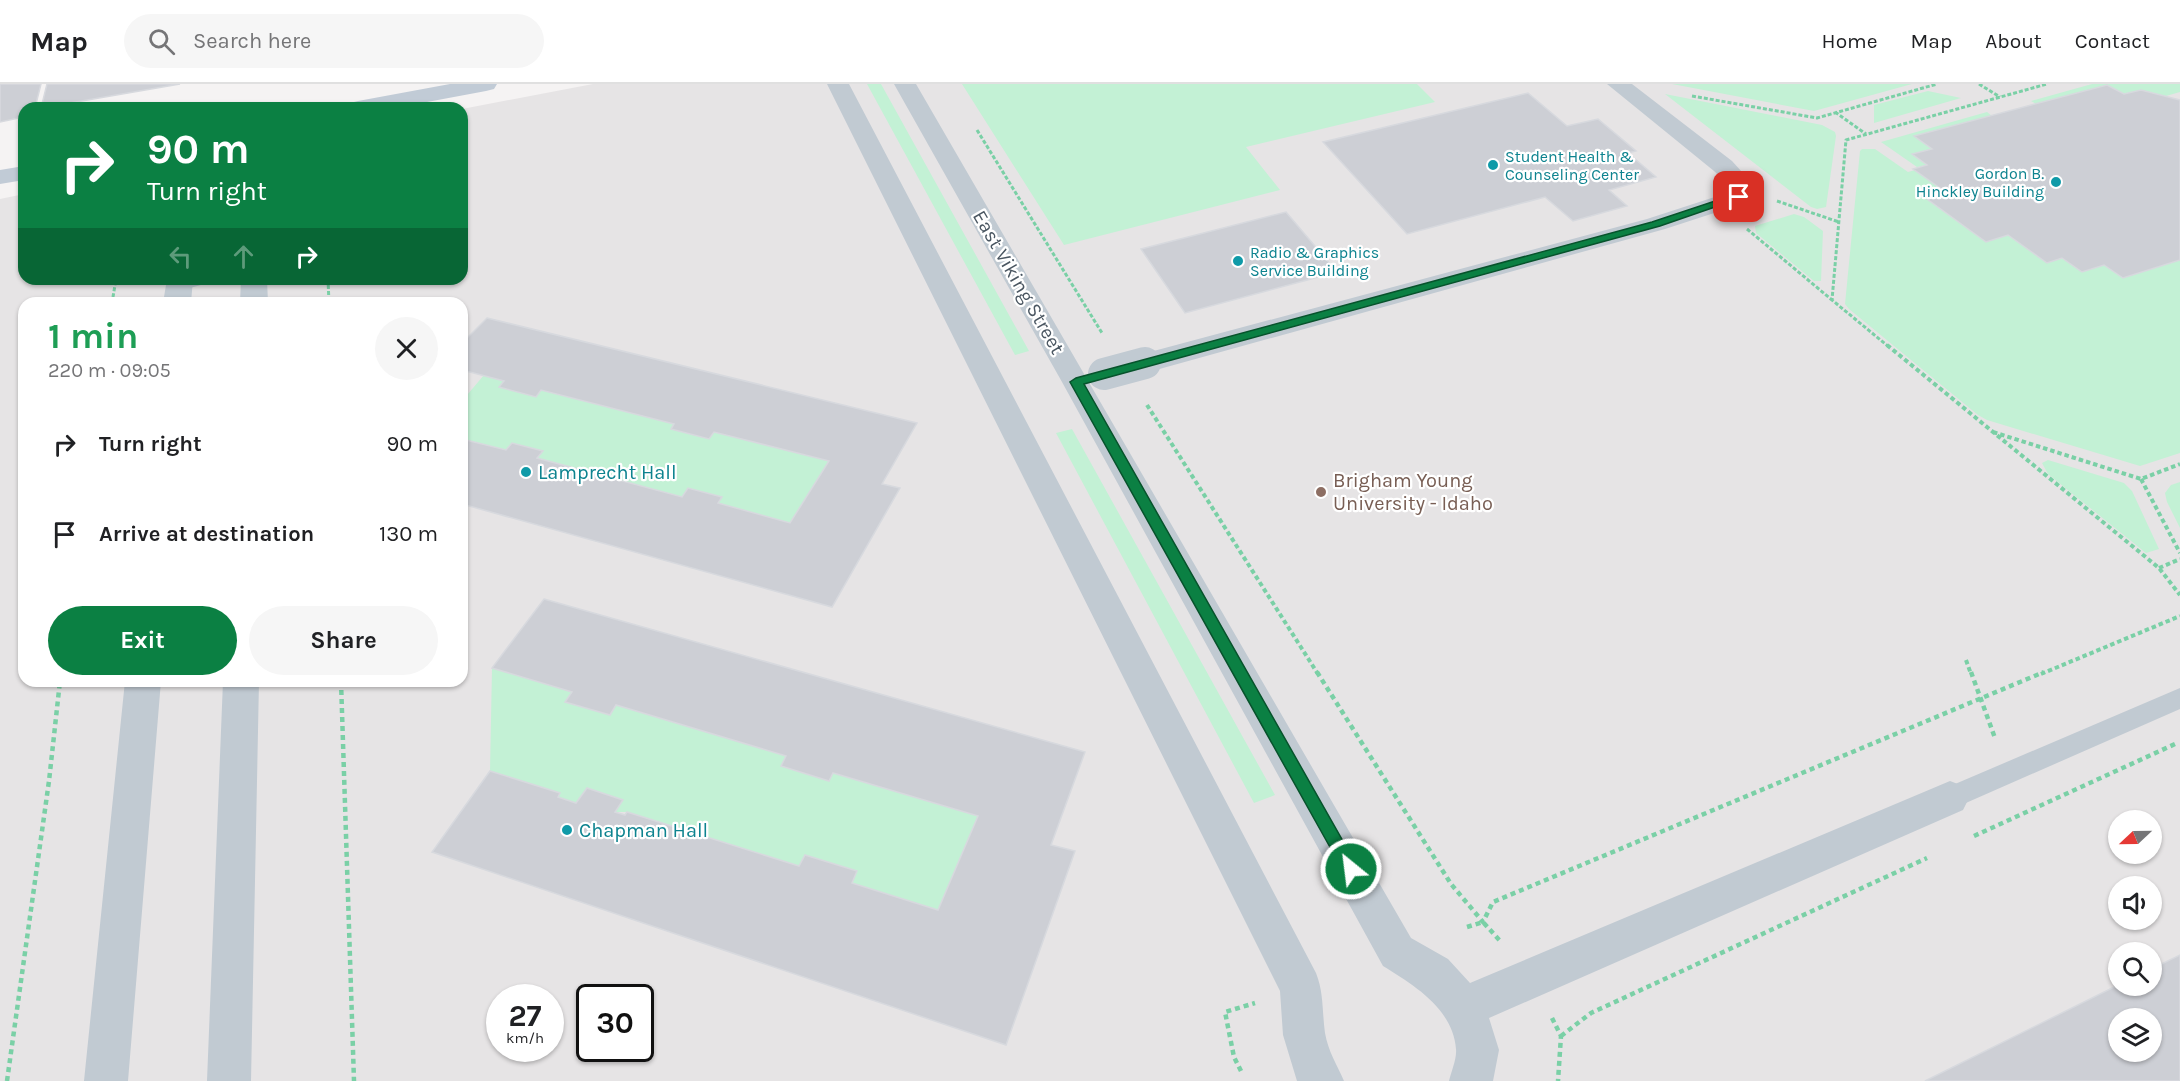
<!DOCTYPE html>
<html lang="en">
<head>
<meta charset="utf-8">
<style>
  body { margin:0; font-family:Karla,sans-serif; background:#f6f6f6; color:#202124; height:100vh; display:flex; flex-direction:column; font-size:22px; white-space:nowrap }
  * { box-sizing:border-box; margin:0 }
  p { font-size:20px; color:#757577 }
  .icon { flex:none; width:33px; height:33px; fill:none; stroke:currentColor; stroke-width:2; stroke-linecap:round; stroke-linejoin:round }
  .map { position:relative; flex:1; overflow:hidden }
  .details { position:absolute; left:18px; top:213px; width:450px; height:390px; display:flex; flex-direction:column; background:#fff; border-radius:18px; box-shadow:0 2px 4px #0004 }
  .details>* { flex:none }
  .hud { position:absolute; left:18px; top:18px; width:450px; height:183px; border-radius:18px; box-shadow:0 2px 4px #0004; background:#0b8043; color:#fff; overflow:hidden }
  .needle { width:39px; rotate:248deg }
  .controls { position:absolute; left:2108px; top:726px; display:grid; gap:12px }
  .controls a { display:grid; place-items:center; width:54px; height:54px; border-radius:50%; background:#fff; box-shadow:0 2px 4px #0004; font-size:30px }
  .speed { position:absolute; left:486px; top:900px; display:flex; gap:12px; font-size:30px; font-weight:700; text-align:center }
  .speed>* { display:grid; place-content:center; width:78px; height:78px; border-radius:50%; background:#fff; box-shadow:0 2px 4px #0004; line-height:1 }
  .speed small { font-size:15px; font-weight:400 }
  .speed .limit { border:3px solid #111; border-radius:9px; background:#fff; color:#111 }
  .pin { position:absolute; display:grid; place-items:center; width:51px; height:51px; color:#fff; margin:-26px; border-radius:12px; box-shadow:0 3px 9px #0006 }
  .me { position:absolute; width:66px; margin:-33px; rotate:331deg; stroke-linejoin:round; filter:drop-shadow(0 0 4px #0008) }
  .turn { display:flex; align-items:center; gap:21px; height:126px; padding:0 30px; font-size:27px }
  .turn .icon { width:78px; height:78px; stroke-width:2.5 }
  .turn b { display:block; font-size:42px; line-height:51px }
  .lanes { display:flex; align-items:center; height:57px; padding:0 30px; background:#0003; justify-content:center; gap:30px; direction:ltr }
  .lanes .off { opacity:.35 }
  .round { display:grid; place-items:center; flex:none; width:63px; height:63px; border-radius:32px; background:#f6f6f6 }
  .overview { display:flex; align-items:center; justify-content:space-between; height:102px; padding:0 30px }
  h1 { font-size:36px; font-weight:700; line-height:45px; color:#1e9e55 }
  .primary-button { display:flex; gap:12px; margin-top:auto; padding:12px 30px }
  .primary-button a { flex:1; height:69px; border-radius:36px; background:#0b8043; color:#fff; font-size:24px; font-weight:700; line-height:69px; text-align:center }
  .primary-button a+a { background:#f6f6f6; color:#202124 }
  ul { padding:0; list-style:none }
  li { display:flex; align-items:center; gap:18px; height:90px; padding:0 30px }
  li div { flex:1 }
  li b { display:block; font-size:22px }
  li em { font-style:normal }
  header { display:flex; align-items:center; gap:36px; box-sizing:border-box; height:84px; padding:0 30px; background:#fff; border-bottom:2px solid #e0e0e0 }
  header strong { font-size:28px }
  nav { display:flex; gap:33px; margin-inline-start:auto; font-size:21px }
  .search { width:420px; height:54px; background:#f6f6f6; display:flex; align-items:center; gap:15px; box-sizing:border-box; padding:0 21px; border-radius:33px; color:#757577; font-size:22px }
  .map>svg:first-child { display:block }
</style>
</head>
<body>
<header>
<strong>Map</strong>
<div class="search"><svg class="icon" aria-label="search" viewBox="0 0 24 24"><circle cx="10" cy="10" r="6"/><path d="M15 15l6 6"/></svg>Search here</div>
<nav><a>Home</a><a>Map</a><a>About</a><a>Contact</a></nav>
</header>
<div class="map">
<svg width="2180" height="997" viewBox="0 0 2180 997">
  <rect width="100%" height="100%" fill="#f5f3f3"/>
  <path fill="#e6e4e5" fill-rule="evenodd" d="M593,0h1587v997h-2180v-882l24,-5v85h438v-170zM24,219h438v378h-438zM2118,736h33v34h-33zM2118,802h33v34h-33zM2118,868h33v34h-33zM500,914h50v50h-50zM590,914h50v50h-50zM2118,934h33v34h-33z"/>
  <path fill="#c3f1d5" d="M867,0h14l148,267 -14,4z
    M962,0h455l18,18 -189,45 34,43 -216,55z
    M1672,0h240l-98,27z
    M2092,0h88v8l-14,4 -25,-6 -17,4 -17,-9 -71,19 -5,-3z
    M1928,7l33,7 -87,25v-18z
    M1665,10l157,31 13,7 1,4 -10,71 -9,2 -6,-2z
    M1987,28l5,4 -77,20 17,13 -20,5 15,11 -10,2 -36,-25z
    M1862,65h13l33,23 7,-2 32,23 -19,7 58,42 22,-7 39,28 15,-5 20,14 22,-7 19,13 57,-18v193l-40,13 -153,-46 -9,-5 -129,-106 -4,-5 15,-153z
    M1794,130l10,3 19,14 -2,50h-7l-58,-48 -1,-7z
    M484,291l20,6 -4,6 36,10 5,-7 133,34 -2,5 37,10 5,-7 115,29 -39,62 -72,-20 4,-6 -34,-9 -6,9 -145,-39 6,-7 -31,-8 -6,7 -44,-11v-38z
    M1072,345l203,366 -21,8 -198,-370z
    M2048,376l76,23 8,8 27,58 -13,4 -98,-79 -6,-11z
    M2180,398v46l-13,-26 -2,-9 6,-8z
    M492,584l294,88 -4,10 47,15 4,-8 145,43 -40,94 -86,-27 4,-12 -51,-16 -6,11 -172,-54h-12l8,-12 -36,-12 -11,15 -18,-6 2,-4 -70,-22z"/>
  <path fill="#cdcfd5" stroke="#d7d9de" stroke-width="1.5" fill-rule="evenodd" d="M0,0h41l-6,24h-11v9l-24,5z
    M47,0h133l-139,24z
    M2107,1l17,9 17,-4 39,10v160l-57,18 -19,-13 -22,7 -20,-14 -15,5 -39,-28 -22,7 -59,-43 20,-6 -34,-24 14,-4 -15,-11 20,-5 -18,-13z
    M1528,9l39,33 31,-7 38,32 -8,2 28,24 -47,13 18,16 -54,15 -28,-24 -138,37 -84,-92z
    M1286,128l51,60 -152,41 -44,-64z
    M487,234l430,105 -35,61 18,4 -68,119 -370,-103v-65l44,11 6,-7 31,8 -6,7 145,39 6,-9 34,9 -4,6 72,20 39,-62 -115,-29 -5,7 -38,-10 3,-5 -133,-34 -5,7 -37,-10 5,-6 -42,-11v-27z
    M544,515l541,153 -34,93 24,6 -69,194 -574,-193 58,-81 70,22 -2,4 18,6 11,-15 36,12 -8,12 10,3 2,-3 172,54 6,-11 52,16 -5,12 86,27 40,-94 -145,-43 -4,8 -48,-15 5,-10 -170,-51 -6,10 -45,-13 7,-10 -80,-24z
    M2180,871v126h-255l193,-96 33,1v-17zM2118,934h33v34h-33z"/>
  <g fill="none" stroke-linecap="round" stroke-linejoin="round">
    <path stroke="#7ad0a6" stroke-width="3" stroke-dasharray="4 2" stroke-linecap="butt" d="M1979,0l21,13
      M1692,12l125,22 120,-34
      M1835,28l31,22
      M977,46l125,203
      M1777,117l62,21
      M1747,145l85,71
      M328,195l1,24
      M112,219l4,-24
      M1889,263l-57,-47 14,-160 201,-56"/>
    <path stroke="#7ad0a6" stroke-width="4" stroke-dasharray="4.5 3" stroke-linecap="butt" d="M1887,261l272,223 21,27
      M1147,321l171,269
      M1993,348l148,47 39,-15
      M2141,395l39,74
      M2159,484l21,-9
      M1966,576l5,14
      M2041,590l139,-58"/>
    <path stroke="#7ad0a6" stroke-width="4.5" stroke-dasharray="5 4" stroke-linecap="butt" d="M1317,588l134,212 32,38 10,-20 551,-230
      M1971,588l24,66
      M341,597l13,400
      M1974,752l201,-92
      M1467,843l16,-5 18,20
      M1552,934l9,18 -3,45
      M1561,952l30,-23 336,-155
      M1241,987l-7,-14 -9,-45 30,-9
      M7,997l42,-300 11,-100"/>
    <path fill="#c1cad2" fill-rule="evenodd" d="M180,195h31l-3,4 -29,8 -6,-2 -3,-4 3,-4z
      M2180,604v21l-221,97 -9,3 -9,-3 -4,-8 4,-8z"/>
    <path fill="#c1cad2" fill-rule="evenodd" d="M827,0h22l467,889c8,20 6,39 9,60 3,18 12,32 19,48h-47l-14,-46 -3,-44z
      M894,0h22l495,854 37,21 22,24 480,-202 13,5 6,12 -6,12 -474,208 10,32 -6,31h-44c2,-9 8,-22 7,-32 -3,-40 -42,-64 -73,-83l-321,-584z
      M1607,0h25l100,77 20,22 -1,14 -3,5 -83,27 -520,144 -10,-3 -4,-7 4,-7 512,-137 80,-26 1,-9 -14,-13z
      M167,195h26l-2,24h-28z
      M241,195h26l1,24h-28z
      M125,597h36l-33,400h-44z
      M223,597h36l-8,400h-44z"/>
    <path fill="#c1cbd6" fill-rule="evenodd" d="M450,0h47l-3,5 -8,2 -91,17h-48l3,-5 8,-2z
      M24,82v14l-24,4v-14z"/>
    <path stroke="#c1cad2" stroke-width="32" d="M1104,290l41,-11"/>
  </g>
  <path fill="#0b8043" stroke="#07532c" stroke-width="1.5" d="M1736,110l8,3 -84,29 -576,158 272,480 3,5 -3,5 -5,2 -6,-2 -275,-492 6,-4 576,-156z"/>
  <g fill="#0f9aa8" stroke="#fff" stroke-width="2">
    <circle cx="1493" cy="81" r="6"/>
    <circle cx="2056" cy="98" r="6"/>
    <circle cx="1238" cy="177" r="6"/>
    <circle cx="526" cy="388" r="6"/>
    <circle cx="567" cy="746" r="6"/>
  </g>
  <circle fill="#8d6e63" stroke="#fff" stroke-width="2" cx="1321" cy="408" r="6"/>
  <g text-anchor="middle" stroke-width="4.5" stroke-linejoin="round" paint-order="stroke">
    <g font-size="16" fill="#0d838f" stroke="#fff" text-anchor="start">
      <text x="1505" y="78">Student Health &amp;<tspan x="1505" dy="18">Counseling Center</tspan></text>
      <text x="2044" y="95" text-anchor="end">Gordon B.<tspan x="2044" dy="18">Hinckley Building</tspan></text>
      <text x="1250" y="174">Radio &amp; Graphics<tspan x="1250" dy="18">Service Building</tspan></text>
    </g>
    <g font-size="20" fill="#4a5661" stroke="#fff">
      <text transform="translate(1019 198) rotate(60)" y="7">East Viking Street</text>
    </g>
    <g font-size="20" fill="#0d838f" stroke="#fff" text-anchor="start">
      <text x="538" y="395">Lamprecht Hall</text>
      <text x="579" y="753">Chapman Hall</text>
    </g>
    <g font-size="20" fill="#785e54" stroke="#fff" text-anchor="start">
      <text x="1333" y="403">Brigham Young<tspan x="1333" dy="23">University - Idaho</tspan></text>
    </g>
  </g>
</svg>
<div class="controls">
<a><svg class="needle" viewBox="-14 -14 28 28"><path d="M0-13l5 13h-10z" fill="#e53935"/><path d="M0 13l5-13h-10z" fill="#757577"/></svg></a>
<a><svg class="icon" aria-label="sound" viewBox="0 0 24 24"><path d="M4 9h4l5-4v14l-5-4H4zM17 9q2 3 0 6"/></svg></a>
<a><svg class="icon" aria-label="search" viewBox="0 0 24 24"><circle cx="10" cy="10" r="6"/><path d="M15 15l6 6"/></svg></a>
<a><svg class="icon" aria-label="layers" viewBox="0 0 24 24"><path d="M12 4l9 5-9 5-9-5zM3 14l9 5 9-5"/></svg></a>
</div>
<div class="speed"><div>27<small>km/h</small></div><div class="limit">30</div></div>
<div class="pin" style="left:1739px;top:113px;background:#d93025"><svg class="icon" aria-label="arrive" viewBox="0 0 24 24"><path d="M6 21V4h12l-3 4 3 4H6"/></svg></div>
<svg class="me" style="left:1351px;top:785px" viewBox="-20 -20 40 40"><circle r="17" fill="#0b8043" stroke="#fff" stroke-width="3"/><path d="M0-11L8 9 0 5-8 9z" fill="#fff"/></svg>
<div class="hud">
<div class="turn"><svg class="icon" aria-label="right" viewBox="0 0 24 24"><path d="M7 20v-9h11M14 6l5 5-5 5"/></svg><div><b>90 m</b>Turn right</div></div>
<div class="lanes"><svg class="icon off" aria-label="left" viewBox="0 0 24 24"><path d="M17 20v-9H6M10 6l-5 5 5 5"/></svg><svg class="icon off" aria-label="ahead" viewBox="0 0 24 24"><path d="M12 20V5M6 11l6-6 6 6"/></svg><svg class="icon" aria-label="right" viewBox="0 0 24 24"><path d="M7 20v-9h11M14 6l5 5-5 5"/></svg></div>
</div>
<section class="details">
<div class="overview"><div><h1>1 min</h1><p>220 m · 09:05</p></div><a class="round"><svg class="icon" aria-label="close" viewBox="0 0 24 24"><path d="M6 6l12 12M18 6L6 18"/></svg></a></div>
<ul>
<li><svg class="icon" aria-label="right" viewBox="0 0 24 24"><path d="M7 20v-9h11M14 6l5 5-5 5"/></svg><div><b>Turn right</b></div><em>90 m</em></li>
<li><svg class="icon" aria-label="arrive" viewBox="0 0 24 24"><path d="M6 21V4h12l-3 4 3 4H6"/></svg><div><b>Arrive at destination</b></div><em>130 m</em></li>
</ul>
<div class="primary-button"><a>Exit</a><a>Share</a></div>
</section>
</div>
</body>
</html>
